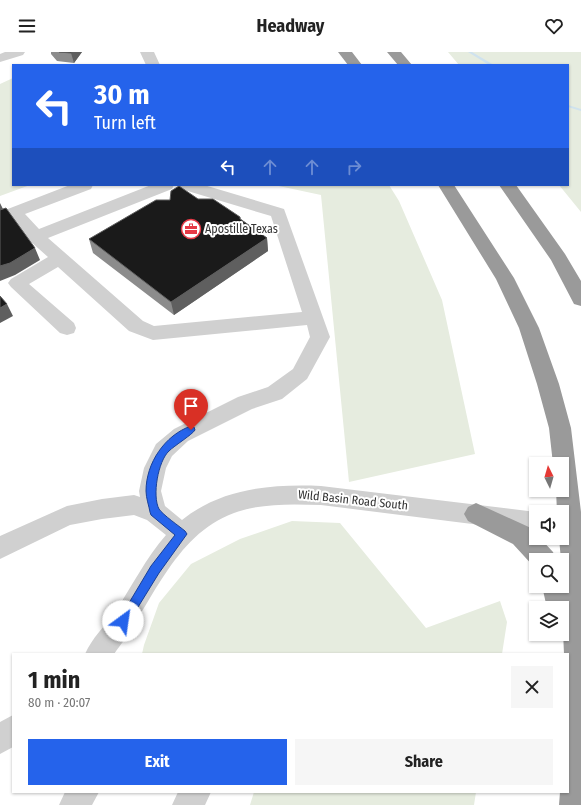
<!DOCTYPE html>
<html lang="en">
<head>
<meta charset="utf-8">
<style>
  body { margin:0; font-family:"Fira Sans Condensed",sans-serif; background:#f6f6f6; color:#222; height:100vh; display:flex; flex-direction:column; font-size:15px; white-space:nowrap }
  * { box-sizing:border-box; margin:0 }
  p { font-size:13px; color:#767676 }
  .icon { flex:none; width:22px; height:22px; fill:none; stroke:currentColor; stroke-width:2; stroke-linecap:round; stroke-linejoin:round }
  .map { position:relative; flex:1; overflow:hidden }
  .details { position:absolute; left:12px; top:601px; width:557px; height:140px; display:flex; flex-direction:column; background:#fff; border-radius:0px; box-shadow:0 1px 3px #0004 }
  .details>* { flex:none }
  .hud { position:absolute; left:12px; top:12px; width:557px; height:122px; border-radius:0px; box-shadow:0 1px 3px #0004; background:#2563eb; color:#fff; overflow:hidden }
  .needle { width:26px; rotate:355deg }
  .controls { position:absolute; left:529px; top:405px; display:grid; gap:8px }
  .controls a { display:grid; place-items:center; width:40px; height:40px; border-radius:0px; background:#fff; box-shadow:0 1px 3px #0004; font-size:20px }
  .pin { position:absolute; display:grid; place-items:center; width:34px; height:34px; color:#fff; margin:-41px -17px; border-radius:50% 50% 50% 0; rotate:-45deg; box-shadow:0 0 4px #0007 }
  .pin .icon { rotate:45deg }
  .me { position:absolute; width:44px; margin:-22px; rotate:31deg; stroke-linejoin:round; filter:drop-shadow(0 0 3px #0008) }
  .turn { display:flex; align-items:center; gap:14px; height:84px; padding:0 16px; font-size:18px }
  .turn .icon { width:52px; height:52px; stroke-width:2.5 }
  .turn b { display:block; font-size:28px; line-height:34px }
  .lanes { display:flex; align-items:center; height:38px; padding:0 16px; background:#0003; justify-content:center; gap:20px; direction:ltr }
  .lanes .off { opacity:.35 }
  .round { display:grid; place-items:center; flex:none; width:42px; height:42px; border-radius:0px; background:#f6f6f6 }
  .headline { display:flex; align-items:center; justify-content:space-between; height:68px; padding:0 16px }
  h1 { font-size:24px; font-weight:700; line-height:30px }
  .action { display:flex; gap:8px; margin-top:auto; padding:8px 16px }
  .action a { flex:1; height:46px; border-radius:0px; background:#2563eb; color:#fff; font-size:16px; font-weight:700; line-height:46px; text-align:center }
  .action a+a { background:#f6f6f6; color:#222 }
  header { display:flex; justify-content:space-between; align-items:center; height:52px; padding:0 16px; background:#fff; font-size:18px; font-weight:700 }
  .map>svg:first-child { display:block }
</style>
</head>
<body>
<header><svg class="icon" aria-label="menu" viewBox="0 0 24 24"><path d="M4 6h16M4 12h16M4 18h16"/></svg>Headway<svg class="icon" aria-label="heart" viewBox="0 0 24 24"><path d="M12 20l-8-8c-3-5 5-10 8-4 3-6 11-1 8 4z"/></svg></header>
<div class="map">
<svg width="581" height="753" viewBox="0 0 581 753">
  <rect width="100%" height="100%" fill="#fff"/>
  <path fill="#e6ecdf" d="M448,0h133v160l-22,-27h9v-120h-109z
    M13,26v107h17l-30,11v-112z
    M274,133h115l10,16 43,99 33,154 -126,28 -28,-287z
    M292,469l48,2 86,105 74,-27 7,21 -5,32h-360l2,-9 15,-42 32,-39 49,-25z
    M254,740h222l-2,13h-224z"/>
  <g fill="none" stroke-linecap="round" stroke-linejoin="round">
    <path fill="#cfe2ee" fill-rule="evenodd" d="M468,0h4l22,13h-5z
      M568,53l13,4v2l-13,-4z"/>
    <path fill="#d0d0d0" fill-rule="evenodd" d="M5,0h20l-2,3 -23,7v-8z
      M140,0h14l6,13h-14z
      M70,133h23l-2,4 -66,25 14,15 112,-44h23l-2,4 -124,49 95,83 11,5 148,-14 -31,-96 -90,-27 -2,-4h25l80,24 46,128 -23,42 -25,20 -30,10 -64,32 -16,15 -6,12 -5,23 4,15 17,14c40,-32 89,-36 139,-34l215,26v20l-215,-27c-29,-1 -60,-2 -87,8 -61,22 -83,94 -120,141h-29c7,-16 20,-28 30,-42 17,-26 31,-54 51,-77l-19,-15 -13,-5 -32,4 -32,6 -70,34v-23l67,-30 35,-7 32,-4 6,2 -1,-6 5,-23 12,-24 18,-15 64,-32 30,-10 25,-18 17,-32 -3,-12 -154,15 -24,-9 -71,-64 -29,17 45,39 2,5 -2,5 -7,2 -7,-2 -49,-46 -3,-4 3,-4 37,-22 -18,-16 -19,-22 -11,4v-11z
      M13,663v32l-13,7v-32z
      M65,740h34l-7,13h-33z
      M178,740h33l-6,13h-33z"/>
    <path fill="#9a9a9a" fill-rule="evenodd" d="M338,0h14l10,13h-14z
      M387,0h14l11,13h-14z
      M438,133h16l60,93 25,50 20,56 12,44 10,84v293h-22l1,-13h8v-138h-4l-2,-46h-15l-5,-22h20v-26h-1l-2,-22h3v-26h-5l-1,-22h6v-26h-9l-4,-36 -12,-44 -18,-56 -23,-49z
      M499,133h17l49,69 16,27v25l-7,-2 -23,-44z
      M476,451l55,25 5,6v4h4l13,14 3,8h-20l-1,8 -22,-24 -45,-23 -4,-7 4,-7z"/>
  </g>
  <path fill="#8c8c8c" d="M51,0h31l-8,11 -17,-2 -6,-7z
    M198,147l42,18 1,2 26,19 1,13 -94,64 -81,-62 -4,-14 81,-39z"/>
  <path fill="#5f5f5f" d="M73,0h9l-8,11 -3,-10z
    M0,151l3,6 -3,2z
    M267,186l1,13 -94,64 -3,-13z
    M35,196l5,12 -25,15 -15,6v-15z
    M7,252l6,12 -13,7v-15z"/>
  <path fill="#1a1a1a" stroke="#5f5f5f" d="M59,0h14l-2,1z
    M179,134l19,13h15l27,18v2l27,19 -96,64 -82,-63 67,-39h14l1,-9z
    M6,156l29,40 -25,15 -10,3v-56z
    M0,244l7,8 -7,4z"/>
  <path fill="#2563eb" stroke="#184099" d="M191,374l3,1 1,3c-2,4 -21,16 -26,21 -11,10 -17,45 -10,58 4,6 20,17 26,22l2,3 -28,39 -32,52 -4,2 -3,-2 -2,-4 2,-3 31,-52 24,-31 -24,-20 -1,-3c-1,-6 -4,-14 -4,-21 0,-28 19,-56 45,-65z"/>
  <defs>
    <g id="office-ring" transform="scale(1)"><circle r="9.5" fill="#fff" stroke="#e63946" stroke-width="1.5"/><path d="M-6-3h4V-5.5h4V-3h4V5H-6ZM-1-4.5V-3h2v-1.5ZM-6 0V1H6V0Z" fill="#e63946"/></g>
  </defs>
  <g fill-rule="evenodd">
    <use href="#office-ring" x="191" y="177"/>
  </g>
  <g text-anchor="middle" stroke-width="4" stroke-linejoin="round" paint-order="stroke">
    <g font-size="12" fill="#333" stroke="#fff" text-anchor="start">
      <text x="205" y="181">Apostille Texas</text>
    </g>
    <g font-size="12" fill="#333" stroke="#fff">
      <text transform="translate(353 448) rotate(6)" y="4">Wild Basin Road South</text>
    </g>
  </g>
</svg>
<div class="controls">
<a><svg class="needle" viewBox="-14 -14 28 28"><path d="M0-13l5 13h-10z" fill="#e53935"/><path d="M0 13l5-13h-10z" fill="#767676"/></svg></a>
<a><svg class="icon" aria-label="sound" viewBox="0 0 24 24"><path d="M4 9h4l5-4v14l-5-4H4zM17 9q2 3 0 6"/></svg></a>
<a><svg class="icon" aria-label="search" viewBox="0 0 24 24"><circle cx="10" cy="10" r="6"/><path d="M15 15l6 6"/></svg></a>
<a><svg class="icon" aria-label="layers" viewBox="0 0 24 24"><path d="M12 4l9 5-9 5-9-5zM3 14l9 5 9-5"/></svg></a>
</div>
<div class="pin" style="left:191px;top:378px;background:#d93025"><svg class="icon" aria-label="arrive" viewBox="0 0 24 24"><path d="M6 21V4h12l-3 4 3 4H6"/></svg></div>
<svg class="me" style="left:123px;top:569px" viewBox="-20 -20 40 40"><circle r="19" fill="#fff"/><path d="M0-13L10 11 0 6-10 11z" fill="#2563eb"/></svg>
<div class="hud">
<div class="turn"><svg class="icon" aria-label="left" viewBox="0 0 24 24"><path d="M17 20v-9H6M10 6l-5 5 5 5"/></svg><div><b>30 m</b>Turn left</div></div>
<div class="lanes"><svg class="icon" aria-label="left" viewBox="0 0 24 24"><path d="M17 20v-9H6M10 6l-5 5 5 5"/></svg><svg class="icon off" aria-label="ahead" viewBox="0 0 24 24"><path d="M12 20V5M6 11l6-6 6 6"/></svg><svg class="icon off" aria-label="ahead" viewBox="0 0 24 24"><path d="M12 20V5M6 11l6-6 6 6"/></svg><svg class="icon off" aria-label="right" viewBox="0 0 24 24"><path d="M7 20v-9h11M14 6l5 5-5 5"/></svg></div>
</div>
<section class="details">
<div class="headline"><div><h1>1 min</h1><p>80 m · 20:07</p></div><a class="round"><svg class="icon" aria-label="close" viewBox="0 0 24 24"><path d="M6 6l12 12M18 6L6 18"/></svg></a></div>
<div class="action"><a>Exit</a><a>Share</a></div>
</section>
</div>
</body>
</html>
